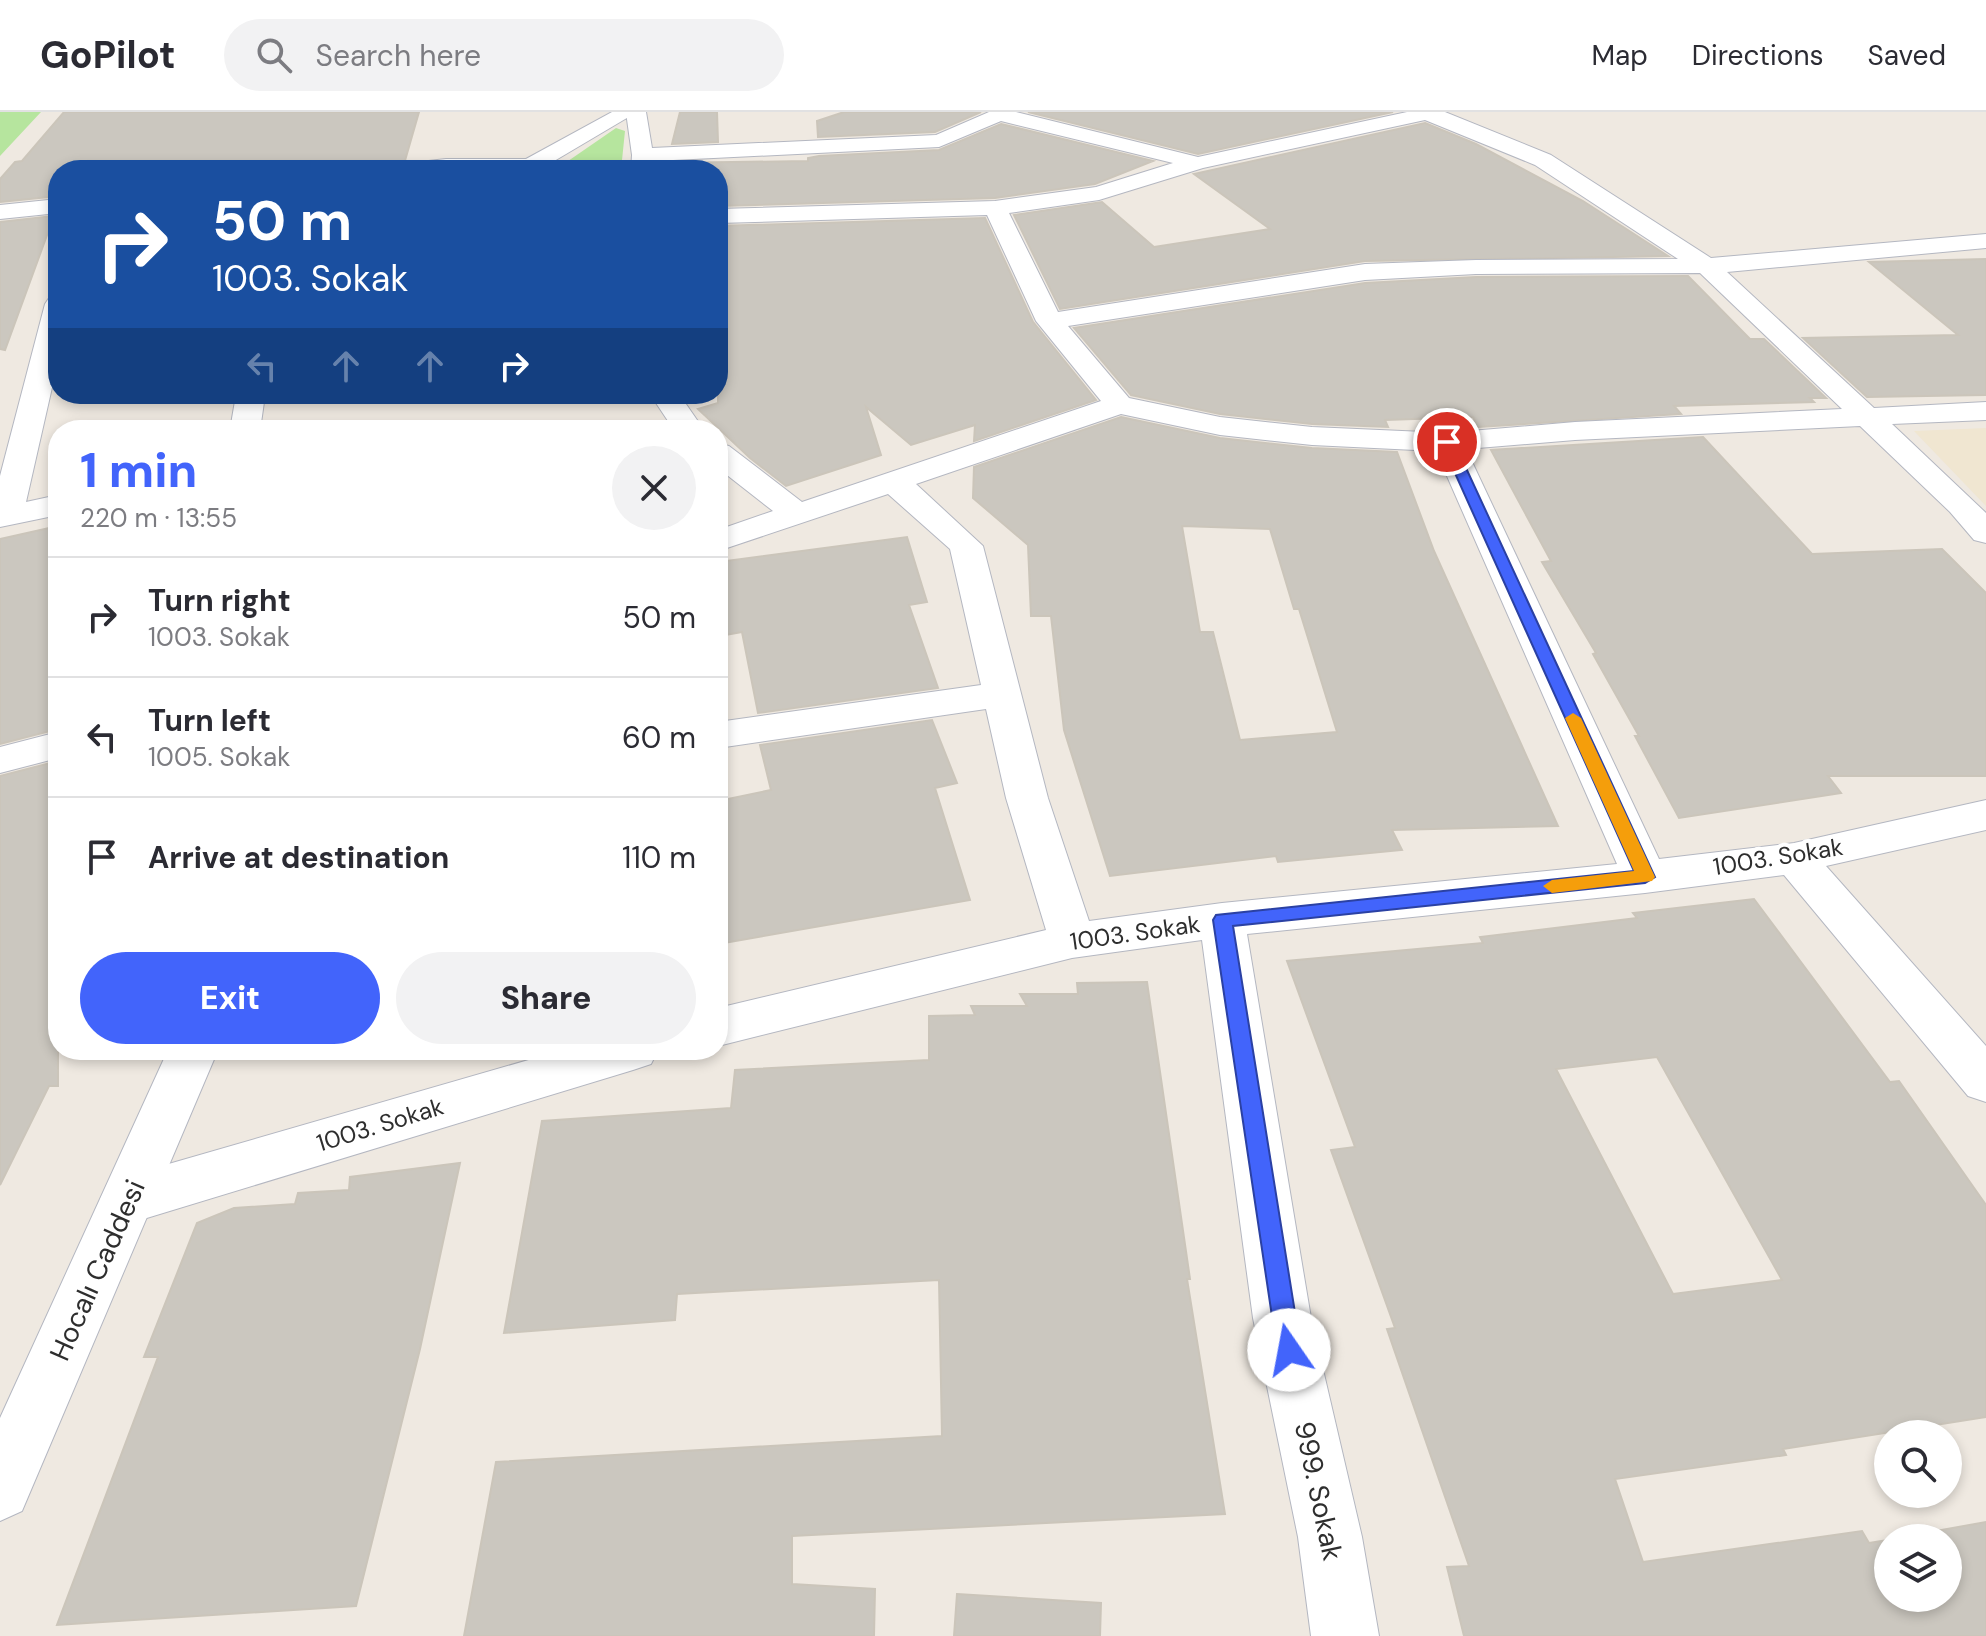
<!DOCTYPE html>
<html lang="en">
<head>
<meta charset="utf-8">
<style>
  body { margin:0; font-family:"DM Sans",sans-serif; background:#f2f2f3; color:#2b2b33; height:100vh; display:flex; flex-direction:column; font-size:30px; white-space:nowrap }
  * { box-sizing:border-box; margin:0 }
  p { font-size:26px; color:#7c7c81 }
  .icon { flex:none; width:44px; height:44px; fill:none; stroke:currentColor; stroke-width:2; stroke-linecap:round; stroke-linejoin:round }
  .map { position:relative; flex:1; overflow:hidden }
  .sheet { position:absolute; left:48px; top:308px; width:680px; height:640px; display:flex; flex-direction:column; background:#fff; border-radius:32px; box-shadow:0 4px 12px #0003 }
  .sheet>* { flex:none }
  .hud { position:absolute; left:48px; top:48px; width:680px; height:244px; border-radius:32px; box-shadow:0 4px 12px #0003; background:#1a4fa0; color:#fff; overflow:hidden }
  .controls { position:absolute; left:1874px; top:1308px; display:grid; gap:16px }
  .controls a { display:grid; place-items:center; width:88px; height:88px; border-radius:50%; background:#fff; box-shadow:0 4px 12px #0003; font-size:40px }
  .pin { position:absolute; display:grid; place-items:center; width:68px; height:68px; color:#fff; margin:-34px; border:4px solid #fff; border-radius:50%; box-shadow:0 2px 8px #0007 }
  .me { position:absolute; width:88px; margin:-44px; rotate:348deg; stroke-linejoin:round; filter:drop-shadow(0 0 6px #0008) }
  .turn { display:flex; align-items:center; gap:28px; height:168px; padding:0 32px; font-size:36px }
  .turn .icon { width:104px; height:104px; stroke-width:2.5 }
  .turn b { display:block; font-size:56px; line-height:68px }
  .lanes { display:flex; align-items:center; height:76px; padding:0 32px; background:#0003; justify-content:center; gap:40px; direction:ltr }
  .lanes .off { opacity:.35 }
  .round { display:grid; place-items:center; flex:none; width:84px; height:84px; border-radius:42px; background:#f2f2f3 }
  .headline { display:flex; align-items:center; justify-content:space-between; height:136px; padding:0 32px }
  h1 { font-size:48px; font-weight:800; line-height:60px; color:#4264fb }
  .primary-button { display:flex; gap:16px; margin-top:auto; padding:16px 32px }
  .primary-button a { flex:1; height:92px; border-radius:48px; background:#4264fb; color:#fff; font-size:32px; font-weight:800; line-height:92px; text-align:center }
  .primary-button a+a { background:#f2f2f3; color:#2b2b33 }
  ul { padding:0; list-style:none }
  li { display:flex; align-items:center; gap:24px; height:120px; padding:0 32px; border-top:2px solid #e1e1e2 }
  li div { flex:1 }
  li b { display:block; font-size:30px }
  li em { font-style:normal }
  header { display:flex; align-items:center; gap:48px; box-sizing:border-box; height:112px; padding:0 40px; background:#fff; border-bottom:2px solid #e1e1e2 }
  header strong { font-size:38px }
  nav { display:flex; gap:44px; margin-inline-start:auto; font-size:28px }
  .search { width:560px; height:72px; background:#f2f2f3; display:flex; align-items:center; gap:20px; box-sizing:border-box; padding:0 28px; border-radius:44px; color:#7c7c81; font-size:30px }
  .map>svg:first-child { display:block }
</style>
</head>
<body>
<header>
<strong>GoPilot</strong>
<div class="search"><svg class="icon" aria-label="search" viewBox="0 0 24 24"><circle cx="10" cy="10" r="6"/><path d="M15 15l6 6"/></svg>Search here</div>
<nav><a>Map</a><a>Directions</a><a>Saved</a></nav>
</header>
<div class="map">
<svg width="1986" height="1524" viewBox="0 0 1986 1524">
  <rect width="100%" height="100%" fill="#efe9e1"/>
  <path fill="#f0e6d1" d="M1986,316v78l-72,-75z"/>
  <path fill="#b6e59e" d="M0,0h41l-41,44z
    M616,16l9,3 -4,39h-66z"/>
  <path fill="#cbc7bf" stroke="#cbc5ba" stroke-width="2" fill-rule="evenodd" d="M64,0h355l-15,52 -89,6h-257v26l-58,6v-23l15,-17 7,-1z
    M680,0h37l1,30 -46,2z
    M844,0h137l-46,20 -117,5 -1,-16z
    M1028,0h365l-195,42z
    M1425,11l51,21 107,57 85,55 -303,5 -305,48 -46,-94 88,-13 52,45 116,-18 -76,-55z
    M1001,12l152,37 -58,23 -100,14 -277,8v-36h-53l2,-7 141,-2v-3l11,-2 120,-6z
    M54,104l-49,134 -5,-1v-127z
    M985,106l48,104 63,78 -122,41 1,-16 -64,20 -45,-38 15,48 -95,31 -36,-28 -52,-49 20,-6v-177z
    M1986,147v136l-119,2 -64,-59 155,-3 -89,-73z
    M1688,164l62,63h14l62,59h-16l4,4 -140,4 7,8 -203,13 -5,-10 -88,3 3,7 -76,-3 -92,-10 -89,-19 -57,-67 291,-45 111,-6z
    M1121,305l99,21 92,10 85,4 37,99 124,275 -166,4 10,20 -124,12 -2,-6 -166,20 -46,-146 -13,-114h-20l-3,-71 -55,-47 1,-31zM1182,414l88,3 24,80h5l38,123 -97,8 -27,-108h-13z
    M1703,325l109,117 130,-5 44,44v183h-158l13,17 -162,25 -44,-82h4l-46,-82 3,-1 -54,-91 9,-1 -60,-111z
    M58,414v203l-58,15v-205z
    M907,425l20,65 -18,3 29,83 -180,25 -16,-81 -17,3 -7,-73z
    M932,608l25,63 -22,5 35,112 -252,44v-143l53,-11 -11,-45z
    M58,649v325h-9l-49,99v-409z
    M1754,787l136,183 9,-1 87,124v212l-203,32 3,6 -171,24 28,83 219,-31 7,12 19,-3v58h60v-60h-51l89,-16v114h-522l-17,-69 22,-1 -82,-237 8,-1 -64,-178 24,-3 -68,-186 196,-18 -3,-6 157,-19 -4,-5zM1657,945l125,223 -109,14 -117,-225z
    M1147,870l43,297h-3l38,235 -433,22v48l83,5 -1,47h-410l32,-174 446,-26 -3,-156 -262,14 -2,26 -171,13 38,-212 189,-13 4,-38 194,-10v-44l46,-1 -4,-9h56l-7,-12h58l-1,-11z
    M460,1051l-40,186 -64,257 -299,19 101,-268h-14l53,-134 37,-15 61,-4 3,-11 51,-3 1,-13z
    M957,1482l144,9 -1,33h-146z"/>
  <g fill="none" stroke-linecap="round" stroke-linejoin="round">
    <g stroke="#b4b7c1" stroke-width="2">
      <path id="street" d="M626,0h20l6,36 284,-13 53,-23h27l182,45 209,-45h38l106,43 160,103 275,-24v14l-259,24 147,136 112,-6v18l-94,4 94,89v30l-12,-3 -24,-28 -90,-86 -285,14 -109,9 193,410 135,-16 192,-43v30l-160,36 160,180v56l-18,-6 -184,-221 -139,18 -398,41 64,384 51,219 17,99h-68l-13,-99 -45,-219 -51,-378 -130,18 -354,88v-38l328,-78 -40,-132 -20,-89 -261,38 -7,-2v-22l7,-2 256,-36 -31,-136 -62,-55 -170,57v-21l55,-19 -55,-43v-24l11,2 73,56 299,-101 -65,-80 -49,-106 -269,8v-14l277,-8 101,-14 77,-24 -172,-42 -62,26 -286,14v9h-22l1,-15zM1425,8l110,45 143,94 -202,1 -111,4 -307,48 -49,-99 90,-13 104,-32zM1700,161l142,136 -267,13 -128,11 -135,-6 -92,-10 -91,-19 -61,-72 297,-46 111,-6zM1121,302l99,21 92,10 124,6 181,413 -395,39 -133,18 -41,-123 -65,-252 -67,-62z
        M446,47h82l11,7 -3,4h-136l11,-7z
        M58,87v14l-58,6v-14z
        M58,184v65l-32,141 32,-7v20l-58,12v-51l45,-172 4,-6z
        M650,282h29l25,36h-30z
        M58,620v26l-58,15v-26z
        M563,938h95l-7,14 -18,6 -506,154 -19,-7 -8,-17 8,-17 19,-7z"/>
    </g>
    <g stroke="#b4b7c1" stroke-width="2">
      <path id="secondary" d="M612,0h25l-98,58h-27l3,-5z
        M240,282h30l-6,8 -4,28h-30l5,-29z
        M168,938h50l-196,461 -22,10v-103z"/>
    </g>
    <use href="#street" fill="#fff" fill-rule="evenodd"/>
    <use href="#secondary" fill="#fff" fill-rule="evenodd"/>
  </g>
  <path fill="#4264fb" stroke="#2b41a3" stroke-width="2" d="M1447,326l7,4 201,435 -10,6 -412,43 68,424 -4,8 -8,3 -9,-3 -3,-8 -64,-430 3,-5 418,-44 -193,-429z"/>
  <path fill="#f59e0b" d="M1573,601l8,5 74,159 -3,4 -100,12 -9,-7 9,-6 82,-9 -69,-153z"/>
  <g text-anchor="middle" stroke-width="8" stroke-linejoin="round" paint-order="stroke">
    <g font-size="24" fill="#2e2e2e" stroke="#fff">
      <text transform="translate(1778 745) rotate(-9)" y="8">1003. Sokak</text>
      <text transform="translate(1135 821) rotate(-8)" y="8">1003. Sokak</text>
      <text transform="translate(380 1013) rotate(-17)" y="8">1003. Sokak</text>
    </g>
    <g font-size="28" fill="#2e2e2e" stroke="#fff">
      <text transform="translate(97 1158) rotate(-66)" y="10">Hocalı Caddesi</text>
      <text transform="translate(1319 1379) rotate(78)" y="10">999. Sokak</text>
    </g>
  </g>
</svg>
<div class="controls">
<a><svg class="icon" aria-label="search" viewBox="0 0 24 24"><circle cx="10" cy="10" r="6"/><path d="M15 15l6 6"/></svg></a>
<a><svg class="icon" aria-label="layers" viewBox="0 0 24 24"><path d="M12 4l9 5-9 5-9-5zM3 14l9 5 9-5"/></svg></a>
</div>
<div class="pin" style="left:1447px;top:330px;background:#d93025"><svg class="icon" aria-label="arrive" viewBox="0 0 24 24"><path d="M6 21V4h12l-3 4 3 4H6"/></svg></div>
<svg class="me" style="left:1289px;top:1238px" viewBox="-20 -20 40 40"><circle r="19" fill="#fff"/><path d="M0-13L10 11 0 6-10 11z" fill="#4264fb"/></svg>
<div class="hud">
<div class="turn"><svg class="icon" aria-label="right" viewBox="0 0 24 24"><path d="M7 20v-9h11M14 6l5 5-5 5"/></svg><div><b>50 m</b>1003. Sokak</div></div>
<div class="lanes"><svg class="icon off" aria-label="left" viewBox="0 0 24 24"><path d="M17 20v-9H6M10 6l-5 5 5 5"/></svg><svg class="icon off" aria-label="ahead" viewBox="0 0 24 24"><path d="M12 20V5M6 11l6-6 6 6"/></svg><svg class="icon off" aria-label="ahead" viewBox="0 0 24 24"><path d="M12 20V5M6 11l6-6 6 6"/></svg><svg class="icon" aria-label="right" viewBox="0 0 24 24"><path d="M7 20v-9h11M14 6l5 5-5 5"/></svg></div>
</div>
<section class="sheet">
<div class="headline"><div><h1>1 min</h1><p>220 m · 13:55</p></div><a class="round"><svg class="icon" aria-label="close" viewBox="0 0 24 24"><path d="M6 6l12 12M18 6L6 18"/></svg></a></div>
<ul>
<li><svg class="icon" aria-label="right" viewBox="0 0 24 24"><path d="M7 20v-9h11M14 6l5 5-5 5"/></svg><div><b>Turn right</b><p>1003. Sokak</p></div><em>50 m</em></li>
<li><svg class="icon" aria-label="left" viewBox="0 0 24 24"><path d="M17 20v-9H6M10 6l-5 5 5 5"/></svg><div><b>Turn left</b><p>1005. Sokak</p></div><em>60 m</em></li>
<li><svg class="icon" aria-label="arrive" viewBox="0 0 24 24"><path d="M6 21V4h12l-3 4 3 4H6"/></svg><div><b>Arrive at destination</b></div><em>110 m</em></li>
</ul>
<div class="primary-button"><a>Exit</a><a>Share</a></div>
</section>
</div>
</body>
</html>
